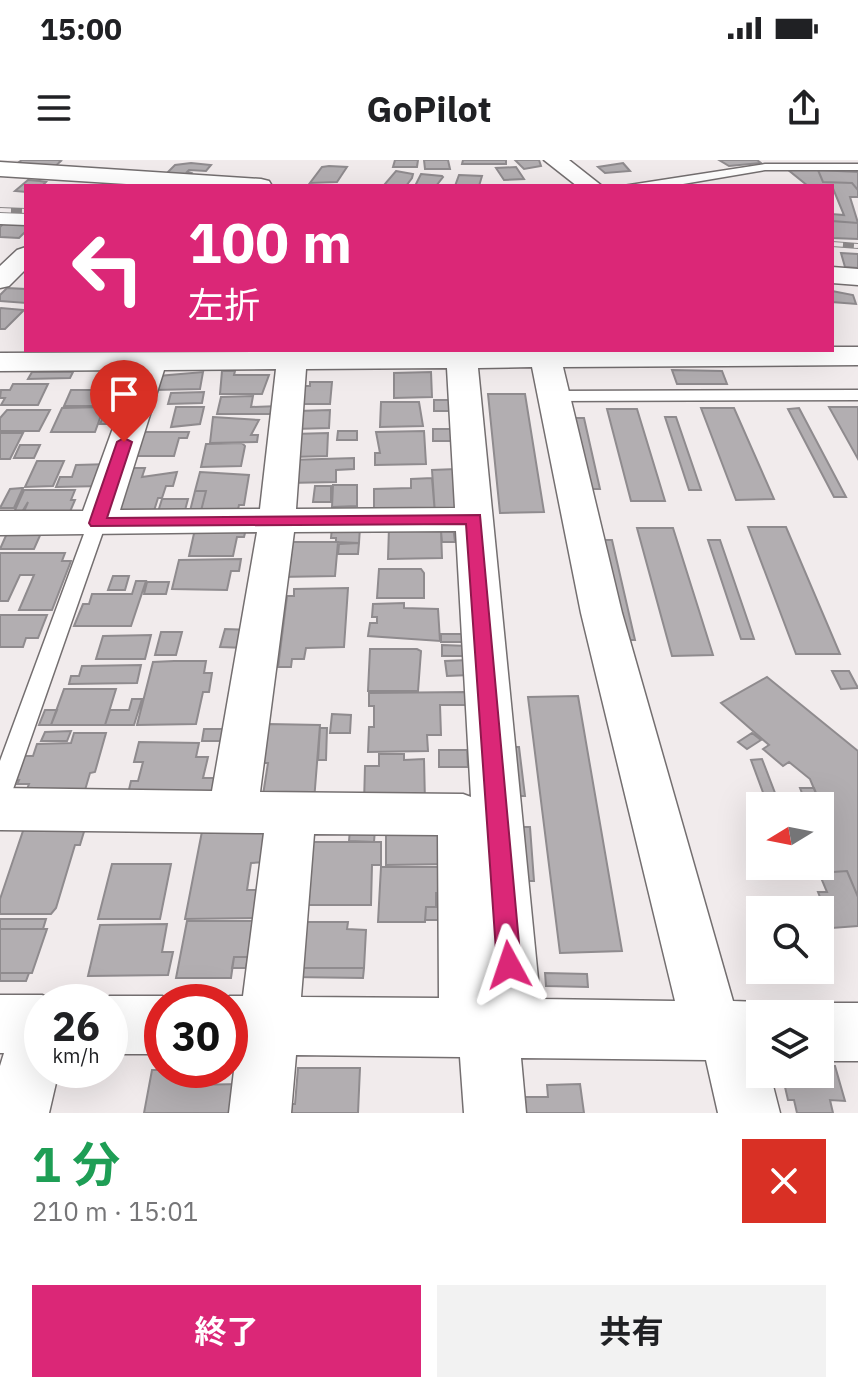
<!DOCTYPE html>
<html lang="ja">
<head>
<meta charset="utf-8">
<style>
  body { margin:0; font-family:"IBM Plex Sans","Noto Sans JP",sans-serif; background:#f2f2f2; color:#202124; height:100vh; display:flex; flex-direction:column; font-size:30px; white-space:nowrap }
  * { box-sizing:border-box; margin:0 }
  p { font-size:26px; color:#757577 }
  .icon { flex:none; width:44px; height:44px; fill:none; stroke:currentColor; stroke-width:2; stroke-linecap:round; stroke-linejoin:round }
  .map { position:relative; height:953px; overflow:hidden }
  .drawer { display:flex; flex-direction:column; background:#fff; flex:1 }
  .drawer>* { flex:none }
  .banner { position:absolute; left:24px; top:24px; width:810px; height:168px; border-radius:0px; box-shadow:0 8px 32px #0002; background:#db2777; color:#fff; overflow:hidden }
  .needle { width:52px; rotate:260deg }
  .fabs { position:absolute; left:746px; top:632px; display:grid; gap:16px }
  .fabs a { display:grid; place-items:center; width:88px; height:88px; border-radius:0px; background:#fff; box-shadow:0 8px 32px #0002; font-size:40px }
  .speed { position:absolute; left:24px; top:824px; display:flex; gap:16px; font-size:40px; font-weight:700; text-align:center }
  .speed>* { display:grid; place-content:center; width:104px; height:104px; border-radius:50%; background:#fff; box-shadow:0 8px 32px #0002; line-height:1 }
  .speed small { font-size:20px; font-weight:400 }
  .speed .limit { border:12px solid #d22; background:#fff; color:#111 }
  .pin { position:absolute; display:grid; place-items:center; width:68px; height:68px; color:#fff; margin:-82px -34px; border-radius:50% 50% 50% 0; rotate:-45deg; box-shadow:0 0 8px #0007 }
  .pin .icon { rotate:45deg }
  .me { position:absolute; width:88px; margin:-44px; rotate:355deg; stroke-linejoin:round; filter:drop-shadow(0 0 6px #0008) }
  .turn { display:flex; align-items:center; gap:28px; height:168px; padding:0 32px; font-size:36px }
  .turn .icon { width:104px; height:104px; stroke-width:2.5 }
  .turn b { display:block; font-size:56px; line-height:68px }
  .round { display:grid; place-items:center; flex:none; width:84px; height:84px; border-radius:0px; background:#f2f2f2 }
  .head { display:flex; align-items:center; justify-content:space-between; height:136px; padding:0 32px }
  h1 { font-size:48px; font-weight:700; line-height:60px; color:#1e9e55 }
  .action { display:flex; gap:16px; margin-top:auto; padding:16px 32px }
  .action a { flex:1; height:92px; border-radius:0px; background:#db2777; color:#fff; font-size:32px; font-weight:700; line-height:92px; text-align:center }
  .action a+a { background:#f2f2f2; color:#202124 }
  .status { display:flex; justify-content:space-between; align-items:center; height:56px; padding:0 40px; background:#fff; direction:ltr }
  .status svg { height:22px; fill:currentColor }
  header { display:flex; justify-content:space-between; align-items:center; height:104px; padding:0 32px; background:#fff; font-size:36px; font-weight:700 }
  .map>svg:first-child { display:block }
</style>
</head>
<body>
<div class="status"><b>15:00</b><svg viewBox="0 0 49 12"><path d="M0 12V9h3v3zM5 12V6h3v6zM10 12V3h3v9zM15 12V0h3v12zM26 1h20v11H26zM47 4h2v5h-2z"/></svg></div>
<header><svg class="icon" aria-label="menu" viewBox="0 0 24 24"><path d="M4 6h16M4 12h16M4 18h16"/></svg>GoPilot<svg class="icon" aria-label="share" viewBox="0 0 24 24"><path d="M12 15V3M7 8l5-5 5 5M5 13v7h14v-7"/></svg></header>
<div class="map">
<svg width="858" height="953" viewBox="0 0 858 953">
  <rect width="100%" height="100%" fill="#f1ebec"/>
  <path fill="#b2aeb1" stroke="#8f8b8e" stroke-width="2" d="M22,0h36l3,1 -10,9 -39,-3z
    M395,0h23l-1,7h-24z
    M424,0h24l2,9h-25z
    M463,0h43v4h-44z
    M515,0h24l2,6 -17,3z
    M719,0h38l4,3 -32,3z
    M191,3l20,2 -5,6 -17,-1 -2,2 4,1 -6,4 -20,-2 10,-10z
    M623,3l7,8 -25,2 -7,-6z
    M322,7l7,-1 18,1 -10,15 -27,1z
    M516,7l8,12 -20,1 -8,-12z
    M787,9l31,1 5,12 29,1 6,7v7h-8l8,26 -26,-2v-7l12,1 -12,-29h-24z
    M818,10l40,2v18l-6,-7 -29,-1z
    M396,11l17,3 -1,4 -6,8 -22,-1z
    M421,14l21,2 1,1 -7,9h-21z
    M459,15l23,1 -3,10h-24z
    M28,20l12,1 6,1 -4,4h-16v6l-11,-1z
    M832,61l26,2v16l-26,-1z
    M5,62l21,1v8l-7,7 -19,-1v-10z
    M841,93l17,1v14l-13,-1z
    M7,128l19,1v14l-26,-2v-6z
    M832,131l21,4 3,9 -24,-2z
    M0,149l1,-1 23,2 -19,19h-5z
    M672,210l50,1 5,13h-50z
    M222,211h13l-1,4h35l-7,19h-42z
    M32,212h41l-3,6 -42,1z
    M203,212l-3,17 -46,1 4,-14z
    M431,212l1,25 -38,1v-25z
    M310,222h22l-2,22h-33l2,-18h11z
    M13,224h35l-10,21h-37l4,-7h-5l1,-8h9z
    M71,230h39l-5,13 -5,3h-36z
    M204,232l-2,11 -34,1 3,-11z
    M488,234h37l19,118 -44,1z
    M253,236l-2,11 27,-1 -1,8h-60l4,-17z
    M434,240h19v11h-19z
    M381,242h38l4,24 -43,1z
    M104,247l-9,25h-44l11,-24z
    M126,247l-7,17h-19l7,-16z
    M176,247h28l-4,17 -29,3z
    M829,247h29v52z
    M701,248h33l40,91 -38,1z
    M799,248l47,89h-12l-46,-88z
    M607,249h30l28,92h-34z
    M7,250h43l-11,21h-39v-13z
    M330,250l-1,18 -34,1 2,-18z
    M213,257l46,3 -8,15h7l-1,7 -47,1z
    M665,257h11l25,73h-12z
    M574,258h10l16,71h-11z
    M433,269h21v12h-21z
    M338,271h19v9h-20z
    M424,271l2,33 -51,1v-12h5l-4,-21z
    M139,272h50l-2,6h-8l-5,18h-49z
    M0,273h23l-13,26h-10z
    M328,273l-1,23 -36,1 2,-23z
    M242,283l3,3 -4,20 -40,1 5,-23z
    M20,285h20l-6,13h-20z
    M354,298v11l-18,1v12l-49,1 2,-23z
    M37,301h27l-11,25 -28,1z
    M110,304l-8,22 -46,1 4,-10h12l4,-12z
    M126,308h19l-3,9 35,-5 -4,14h-7l-4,12h-4l-5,16h-42z
    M456,309l2,44 -23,1 -3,-44z
    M200,312l49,3 -5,30h-5l-2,9 -36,-3 5,-20h-11z
    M432,318l3,36h-61v-25l37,-1v-9z
    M333,325h24v21l-25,1z
    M315,326h16v16h-18z
    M23,328l-9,20h-14l10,-19z
    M24,330h51l-4,10h4l-6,14h-46l5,-12 -9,15h-7z
    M195,331h11l-6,24h-11z
    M162,339h26l-4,15 -27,1z
    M459,366v8h-5l1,8h-13l-1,-11z
    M332,367h28l-1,16 -23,-1v-4h-5z
    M389,367l52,4 1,27 -54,1z
    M748,367h38l54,127h-44z
    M637,368h36l40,127 -41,1z
    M195,369h51l-2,8h-7l-4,19h-44z
    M8,371h34l-8,18h-34z
    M602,380h10l23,100h-11z
    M708,380h12l34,99h-13z
    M284,382h54l-3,34 -56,1z
    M359,383l-1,11h-20l1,-10z
    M0,393h65l-3,8h9l-19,49h-33l15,-35h-14l-12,26h-8z
    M241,399l-2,12h-8l-4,19 -55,-1 7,-29z
    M379,409h42l3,4v25h-47z
    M113,416h16l-4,14h-17z
    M136,421h10l-15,45h-57l9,-22h6l3,-10h40z
    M147,422h22l-3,12h-22z
    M348,428l-4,59 -38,1 -2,11h-12l-1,8h-13l9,-71h7v-7z
    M404,443v5l34,1 2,32 -72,-5 2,-13h7v-6h-5l1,-13z
    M0,455h47l-9,23h-12l-3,9h-23z
    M225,469l27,1 -5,18 -27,-1z
    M161,472h21l-6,23h-21z
    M441,474h25l1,8h-26z
    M151,475l-6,24h-49l7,-23z
    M442,485l26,1 1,10h-27z
    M370,489h47l4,2 -3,40h-50z
    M469,500l1,15 -23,1 -2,-15z
    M174,501h32l-2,12h8l-3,19h-6l-7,32 -59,1 16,-63z
    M141,505l-4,18 -68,1 2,-8h8l3,-10z
    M832,511h17l9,17 -17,1z
    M767,517l91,74v146l-11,-26 -28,2 -3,-7h4v-46h7l-17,-41 -21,-17 -6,4 -20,-17 6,-4 -48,-42z
    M64,529h52l-11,36h-54z
    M465,532l1,13h-26l1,30h-14l1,16 -60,1 1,-25h5v-21h-5v-13z
    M578,536l44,255 -62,2 -32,-256z
    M132,539h10l-8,26h-29l5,-15h19z
    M45,550h12l-6,15h-12z
    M332,554l19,1 -1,18h-20z
    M268,564l52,1 -6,76 -51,-6 5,-32h-7z
    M320,568h7l-1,32h-8z
    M204,569h31l-2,12h-31z
    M71,571l-4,10h-26l4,-9z
    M74,573h32l-11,39 -5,1 -7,24 -56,-8 2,-5h-12l2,-4h-6l9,-24h11l4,-12 34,-1z
    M752,573l9,7 -14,9 -9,-7z
    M139,582l60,1 -3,14h12l-5,21h25l-5,24h-97l5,-21h7l5,-19h-9z
    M507,587h12l6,49h-13z
    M439,590h28l1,17h-29z
    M379,594h25v6l20,-1 1,44 -61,1 1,-38h14z
    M762,599l18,47h-12l-17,-46z
    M800,628h14l13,32h-7v-14h-13z
    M204,661l66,4 -5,37 -14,1 -4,27h17l-4,28 -75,1z
    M25,665h61l-6,20h-5l-19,63 -5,6h-51v-15z
    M386,666l62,5 2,33 -64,1z
    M517,667h13l4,54h-14z
    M350,669h25l-1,13 -25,-1z
    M310,682h71v23h-9l-1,40h-76z
    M112,704h59l-11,55h-62z
    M381,707h68l1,26h-14v14h-10l-1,15h-47z
    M847,711l11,26v29l-26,2 -14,-36h9l-8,-19z
    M436,739l16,1 -1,20h-26l1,-13h10z
    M0,759h46l-3,10h-43z
    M187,761h66l-5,36h-14l-3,21h-55z
    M295,762h53l-1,7 19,1 -2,38h-73z
    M167,764l-5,28h11l-5,23 -80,1 12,-51z
    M0,769h47l-15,44h-32z
    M234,797h14l-2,11h-14z
    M295,808h69l-1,10 -70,-1z
    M0,813h29l-3,8h-26z
    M545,813l42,1 1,13 -42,-1z
    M820,906h15l10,35 -15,-1 3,13h-36l-3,-13h-6l-6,-26h38z
    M298,908h62l-2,45h-75v-9h12z
    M152,910h40l-3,15 52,-1 -3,29h-94z
    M580,924l4,29h-68l-1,-16h33l-1,-12z"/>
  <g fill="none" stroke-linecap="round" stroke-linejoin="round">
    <g stroke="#746f70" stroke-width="3">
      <path id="lane" d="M765,4h93v6h-93l-82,14 -60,2z
        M858,230v10l-305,1 -8,-5 8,-5z
        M97,357l9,6 -94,269 -4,7 -8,3v-41l88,-238z"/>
    </g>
    <g stroke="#746f70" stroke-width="3">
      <path id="street" d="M544,0h25l33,26h-25z
        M0,2l261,17 8,2 3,5h-114l-158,-10z
        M0,50l26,1v14l-26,-1z
        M26,87v22l-17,17 -9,2v-22l17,-16z
        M832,107l26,2v16l-26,-2z
        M832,187h26v18l-295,2 59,246 111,388 27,1 21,8 1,4h-22v60h10l10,39h-62l-12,-53 -185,-2 5,55h-62l-4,-56 -164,-2 -5,58h-62l7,-59h-6v-52h-15l15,-6h13l21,-163 -264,-3v-42l212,3 45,-259 -257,3v-24h83l51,-141 -134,1v-18l832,-3zM532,207l49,246 94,388 -135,-2 -62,-631zM447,208l8,140 -159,1 10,-140zM276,209l-16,140 -140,1 44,-140zM456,371l15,266 -8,-3 -203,-2 34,-260zM314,674l124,1 1,163 -138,-1z
        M0,835h42l17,7h-17v68h17l-10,43h-49v-47l4,-13h-4z
        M110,836h52l15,6h-15v52h-52v-52h-15z
        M820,843h38v58h-38v-47h-22z"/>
    </g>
    <use href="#lane" fill="#fff" fill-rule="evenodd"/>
    <use href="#street" fill="#fff" fill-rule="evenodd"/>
    <g stroke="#8e8a8b" stroke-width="6">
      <path id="rail" d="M0,50l26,1
        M832,84l26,2"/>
    </g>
    <use href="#rail" stroke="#f1ebec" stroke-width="4" stroke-dasharray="11" stroke-linecap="butt"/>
  </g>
  <path fill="#db2777" stroke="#8e194d" stroke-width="2" d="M124,278l8,4 -25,76 373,-3 41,450 -3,8 -9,4 -9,-4 -3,-8 -31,-441 -375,2 -2,-3 28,-81z"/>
</svg>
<div class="fabs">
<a><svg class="needle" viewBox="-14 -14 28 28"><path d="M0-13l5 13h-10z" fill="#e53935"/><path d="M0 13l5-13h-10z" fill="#757577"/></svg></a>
<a><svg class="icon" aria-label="search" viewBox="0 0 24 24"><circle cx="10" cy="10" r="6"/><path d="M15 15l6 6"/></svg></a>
<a><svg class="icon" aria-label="layers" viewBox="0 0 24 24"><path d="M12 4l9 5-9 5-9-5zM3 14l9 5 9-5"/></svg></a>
</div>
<div class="speed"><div>26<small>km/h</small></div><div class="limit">30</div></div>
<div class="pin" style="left:124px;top:282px;background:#d93025"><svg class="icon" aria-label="arrive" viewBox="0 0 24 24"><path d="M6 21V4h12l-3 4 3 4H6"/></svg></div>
<svg class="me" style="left:509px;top:805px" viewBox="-20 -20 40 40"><path d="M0-17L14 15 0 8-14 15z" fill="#db2777" stroke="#fff" stroke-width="4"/></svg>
<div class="banner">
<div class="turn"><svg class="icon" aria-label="left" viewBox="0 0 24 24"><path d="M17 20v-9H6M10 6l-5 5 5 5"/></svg><div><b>100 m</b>左折</div></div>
</div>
</div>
<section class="drawer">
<div class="head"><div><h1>1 分</h1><p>210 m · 15:01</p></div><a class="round" style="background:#d93025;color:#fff"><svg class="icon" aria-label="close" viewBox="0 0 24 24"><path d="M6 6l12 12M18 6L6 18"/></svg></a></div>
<div class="action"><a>終了</a><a>共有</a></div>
</section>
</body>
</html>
